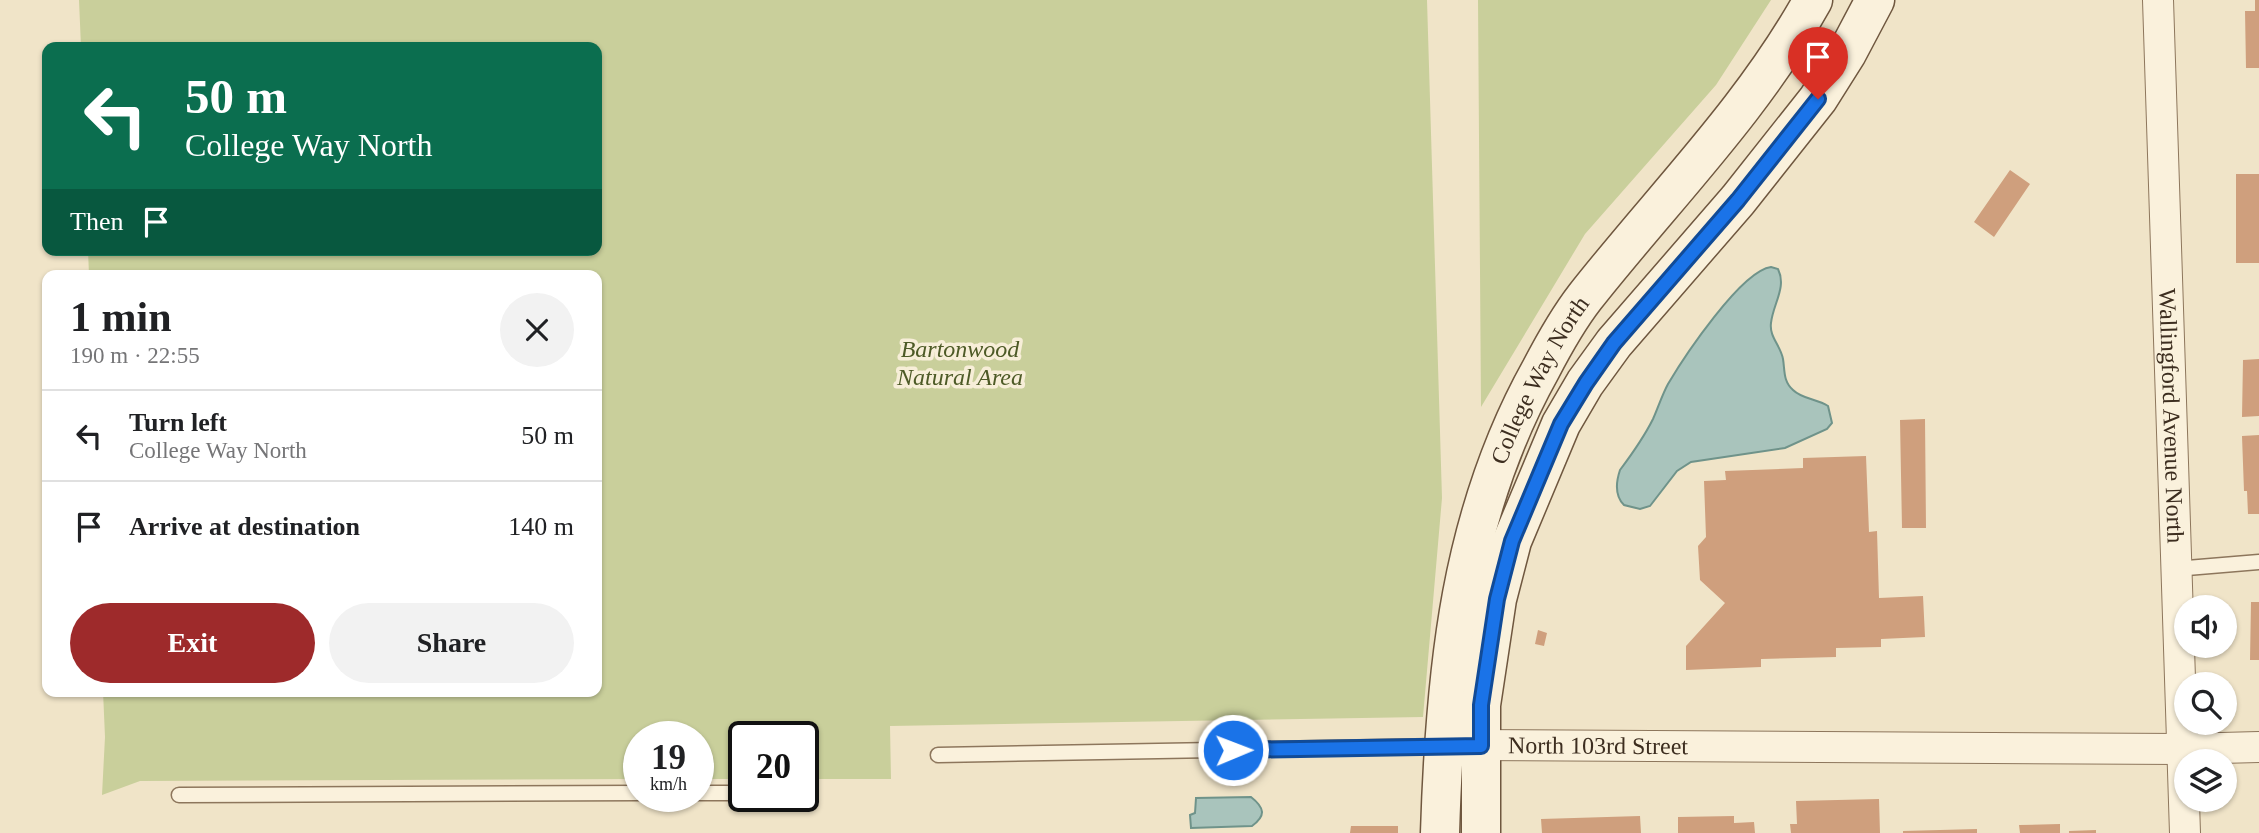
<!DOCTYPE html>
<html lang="en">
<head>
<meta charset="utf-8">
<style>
  body { margin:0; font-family:Georgia,serif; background:#f2f2f2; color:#202124; height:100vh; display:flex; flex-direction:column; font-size:26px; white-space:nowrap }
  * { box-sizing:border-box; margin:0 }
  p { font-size:23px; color:#757577 }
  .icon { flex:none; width:38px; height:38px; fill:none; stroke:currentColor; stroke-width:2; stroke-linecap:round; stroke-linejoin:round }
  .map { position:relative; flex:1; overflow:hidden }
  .sheet { position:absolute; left:42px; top:270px; width:560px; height:427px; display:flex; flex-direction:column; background:#fff; border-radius:14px; box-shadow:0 2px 5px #0004 }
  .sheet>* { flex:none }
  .top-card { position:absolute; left:42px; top:42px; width:560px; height:214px; border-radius:14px; box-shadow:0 2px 5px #0004; background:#0b6e4f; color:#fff; overflow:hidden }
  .controls { position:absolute; left:2174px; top:595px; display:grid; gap:14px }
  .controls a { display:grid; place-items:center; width:63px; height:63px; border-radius:50%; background:#fff; box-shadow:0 2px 5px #0004; font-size:35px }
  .speed { position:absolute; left:623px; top:721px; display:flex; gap:14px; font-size:35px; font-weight:700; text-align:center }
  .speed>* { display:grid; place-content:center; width:91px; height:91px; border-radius:50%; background:#fff; box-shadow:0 2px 5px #0004; line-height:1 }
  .speed small { font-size:18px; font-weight:400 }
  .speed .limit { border:4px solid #111; border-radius:10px; background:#fff; color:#111 }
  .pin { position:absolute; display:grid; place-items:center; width:60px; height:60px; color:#fff; margin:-72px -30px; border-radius:50% 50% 50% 0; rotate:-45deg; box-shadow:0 0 7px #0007 }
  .pin .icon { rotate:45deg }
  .me { position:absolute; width:77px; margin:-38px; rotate:89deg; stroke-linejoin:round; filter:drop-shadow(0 0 5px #0008) }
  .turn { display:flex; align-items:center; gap:24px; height:147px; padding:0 28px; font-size:32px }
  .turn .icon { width:91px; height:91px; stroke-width:2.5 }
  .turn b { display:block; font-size:49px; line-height:60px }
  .then { display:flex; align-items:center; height:66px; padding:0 28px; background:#0003; gap:14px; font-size:26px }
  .round { display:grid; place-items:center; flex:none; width:74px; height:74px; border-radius:37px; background:#f2f2f2 }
  .summary { display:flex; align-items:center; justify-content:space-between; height:119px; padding:0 28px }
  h1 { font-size:42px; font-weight:700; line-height:52px }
  .cta { display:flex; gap:14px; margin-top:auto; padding:14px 28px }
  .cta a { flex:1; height:80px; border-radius:42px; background:#9e2a2b; color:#fff; font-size:28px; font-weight:700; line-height:80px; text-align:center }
  .cta a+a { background:#f2f2f2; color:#202124 }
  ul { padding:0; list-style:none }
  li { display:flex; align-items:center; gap:21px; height:91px; padding:0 28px; border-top:2px solid #e0e0e0 }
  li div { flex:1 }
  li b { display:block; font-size:26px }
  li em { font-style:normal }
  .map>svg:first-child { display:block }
</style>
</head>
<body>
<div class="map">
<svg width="2259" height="833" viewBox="0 0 2259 833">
  <rect width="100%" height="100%" fill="#f0e4c8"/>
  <path fill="#c9cf9b" d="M79,0h1348l15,498 -19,219 -533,9 1,53h-88v-42h-59v42h-46v-42h-59v42l-499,2 -38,14 3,-58 -2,-46h494v-416h-508l-1,-25h509v-203h-516z
    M1478,0h293l-55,85 -131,149 -104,173z"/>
  <path fill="#a9c4bc" stroke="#6f938a" stroke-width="2" d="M1771,267l7,2c9,18 -5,35 -7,54 -2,14 10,23 12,36 2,12 0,22 10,31 9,9 24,9 35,16l4,17 -5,6 -42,19 -94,14 -14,9 -27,35 -10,3 -16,-4c-10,-10 -8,-23 -4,-35 12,-16 24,-33 33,-51 5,-11 9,-24 15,-35 16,-27 73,-113 103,-117z
    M1251,797c14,11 15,19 1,29l-61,2 -1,-13 5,-2 1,-15z"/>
  <path fill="#cf9f7d" d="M2255,0h4v68h-13l-1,-57h10z
    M2010,170l20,14 -36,53 -20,-15z
    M2236,174h23v89h-23z
    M2259,359v57l-17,1 1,-57z
    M1925,419l1,109h-24l-2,-108z
    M2259,435v79h-11l-1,-23h-3l-2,-55z
    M1866,456l3,76 8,-1 2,67 44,-2 2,41 -44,2v8l-45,1v9l-75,2v8l-75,3v-24l39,-43 -25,-23 -2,-34 8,-9 -2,-56 22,-1 -1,-9 78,-3v-10z
    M2251,602h8v58h-9z
    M1538,630l9,3 -3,13 -9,-2z
    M1879,799l1,34h-89l-1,-9h7l-1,-23z
    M1640,816l1,17h-99l-1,-14z
    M1734,816v7l20,-1 1,11h-77v-16z
    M2060,824v9h-40l-1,-8z
    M1351,826h47v7h-48z
    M1977,829v4h-74v-2z
    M2096,830v3h-27v-2z"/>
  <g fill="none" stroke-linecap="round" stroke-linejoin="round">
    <g stroke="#8d765c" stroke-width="17">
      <path id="lane" d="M2175,569l84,-7
        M938,755l505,-9
        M698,793h46
        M179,795l460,-2"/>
    </g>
    <g stroke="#8d765c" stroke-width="32">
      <g id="street">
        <path id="s1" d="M2158,0l27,833"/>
        <path id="s2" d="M1462,745l720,4 77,-2"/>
      </g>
    </g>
    <g stroke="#6f573f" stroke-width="41">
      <g id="secondary">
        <path id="s3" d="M1440,833c5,-163 20,-319 101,-464 13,-25 27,-50 44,-72 78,-99 167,-187 228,-297"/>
        <path d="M1481,833v-128l16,-106 15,-58 49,-117 24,-41 29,-40 124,-143 80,-101 29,-46 28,-53"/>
      </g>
    </g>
    <use href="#lane" stroke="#faf1dc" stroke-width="14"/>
    <use href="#street" stroke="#faf1dc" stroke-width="30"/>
    <use href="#secondary" stroke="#faf1dc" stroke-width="38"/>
  </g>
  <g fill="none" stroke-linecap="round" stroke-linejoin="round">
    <g stroke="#114b97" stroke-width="18">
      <path id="route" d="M1233,750l248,-4v-41l16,-106 15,-58 49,-117 25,-41 28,-40 124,-143 80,-101"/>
    </g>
    <use href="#route" stroke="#1a73e8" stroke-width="12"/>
  </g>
  <g text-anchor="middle" stroke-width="7" stroke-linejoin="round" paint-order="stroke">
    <g font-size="24" font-style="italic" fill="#4d5a26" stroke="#f7eed8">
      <text x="960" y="357">Bartonwood<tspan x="960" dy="28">Natural Area</tspan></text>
    </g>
    <g font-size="24" fill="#3d2e20" stroke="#f7eed8">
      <text dy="8" stroke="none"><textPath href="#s3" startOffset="469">College Way North</textPath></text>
      <text dy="8" stroke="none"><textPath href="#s1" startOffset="416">Wallingford Avenue North</textPath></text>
      <text dy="8" stroke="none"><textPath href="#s2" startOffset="136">North 103rd Street</textPath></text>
    </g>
  </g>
</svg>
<div class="controls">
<a><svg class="icon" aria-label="sound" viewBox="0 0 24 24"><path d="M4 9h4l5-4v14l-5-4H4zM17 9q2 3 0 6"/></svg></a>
<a><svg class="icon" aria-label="search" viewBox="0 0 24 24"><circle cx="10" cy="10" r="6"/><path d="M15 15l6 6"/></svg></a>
<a><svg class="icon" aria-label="layers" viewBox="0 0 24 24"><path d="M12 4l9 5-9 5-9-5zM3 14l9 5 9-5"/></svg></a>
</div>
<div class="speed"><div>19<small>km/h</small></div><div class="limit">20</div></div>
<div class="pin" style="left:1818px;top:99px;background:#d93025"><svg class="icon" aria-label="arrive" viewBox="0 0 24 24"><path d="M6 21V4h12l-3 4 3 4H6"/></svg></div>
<svg class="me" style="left:1233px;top:750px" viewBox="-20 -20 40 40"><circle r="17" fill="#1a73e8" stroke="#fff" stroke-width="3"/><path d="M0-11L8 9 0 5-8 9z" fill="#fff"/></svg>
<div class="top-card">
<div class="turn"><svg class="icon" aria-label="left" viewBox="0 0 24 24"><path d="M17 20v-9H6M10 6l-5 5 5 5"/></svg><div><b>50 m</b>College Way North</div></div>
<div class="then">Then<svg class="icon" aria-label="arrive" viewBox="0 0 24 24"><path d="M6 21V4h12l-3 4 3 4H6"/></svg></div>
</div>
<section class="sheet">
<div class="summary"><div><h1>1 min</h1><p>190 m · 22:55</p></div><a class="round"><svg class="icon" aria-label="close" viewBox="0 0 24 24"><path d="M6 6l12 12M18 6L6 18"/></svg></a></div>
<ul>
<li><svg class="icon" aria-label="left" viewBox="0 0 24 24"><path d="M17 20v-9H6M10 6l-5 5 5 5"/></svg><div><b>Turn left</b><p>College Way North</p></div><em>50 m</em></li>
<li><svg class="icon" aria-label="arrive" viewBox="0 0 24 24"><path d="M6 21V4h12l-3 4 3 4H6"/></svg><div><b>Arrive at destination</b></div><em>140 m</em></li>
</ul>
<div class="cta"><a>Exit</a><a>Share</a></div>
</section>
</div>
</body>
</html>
